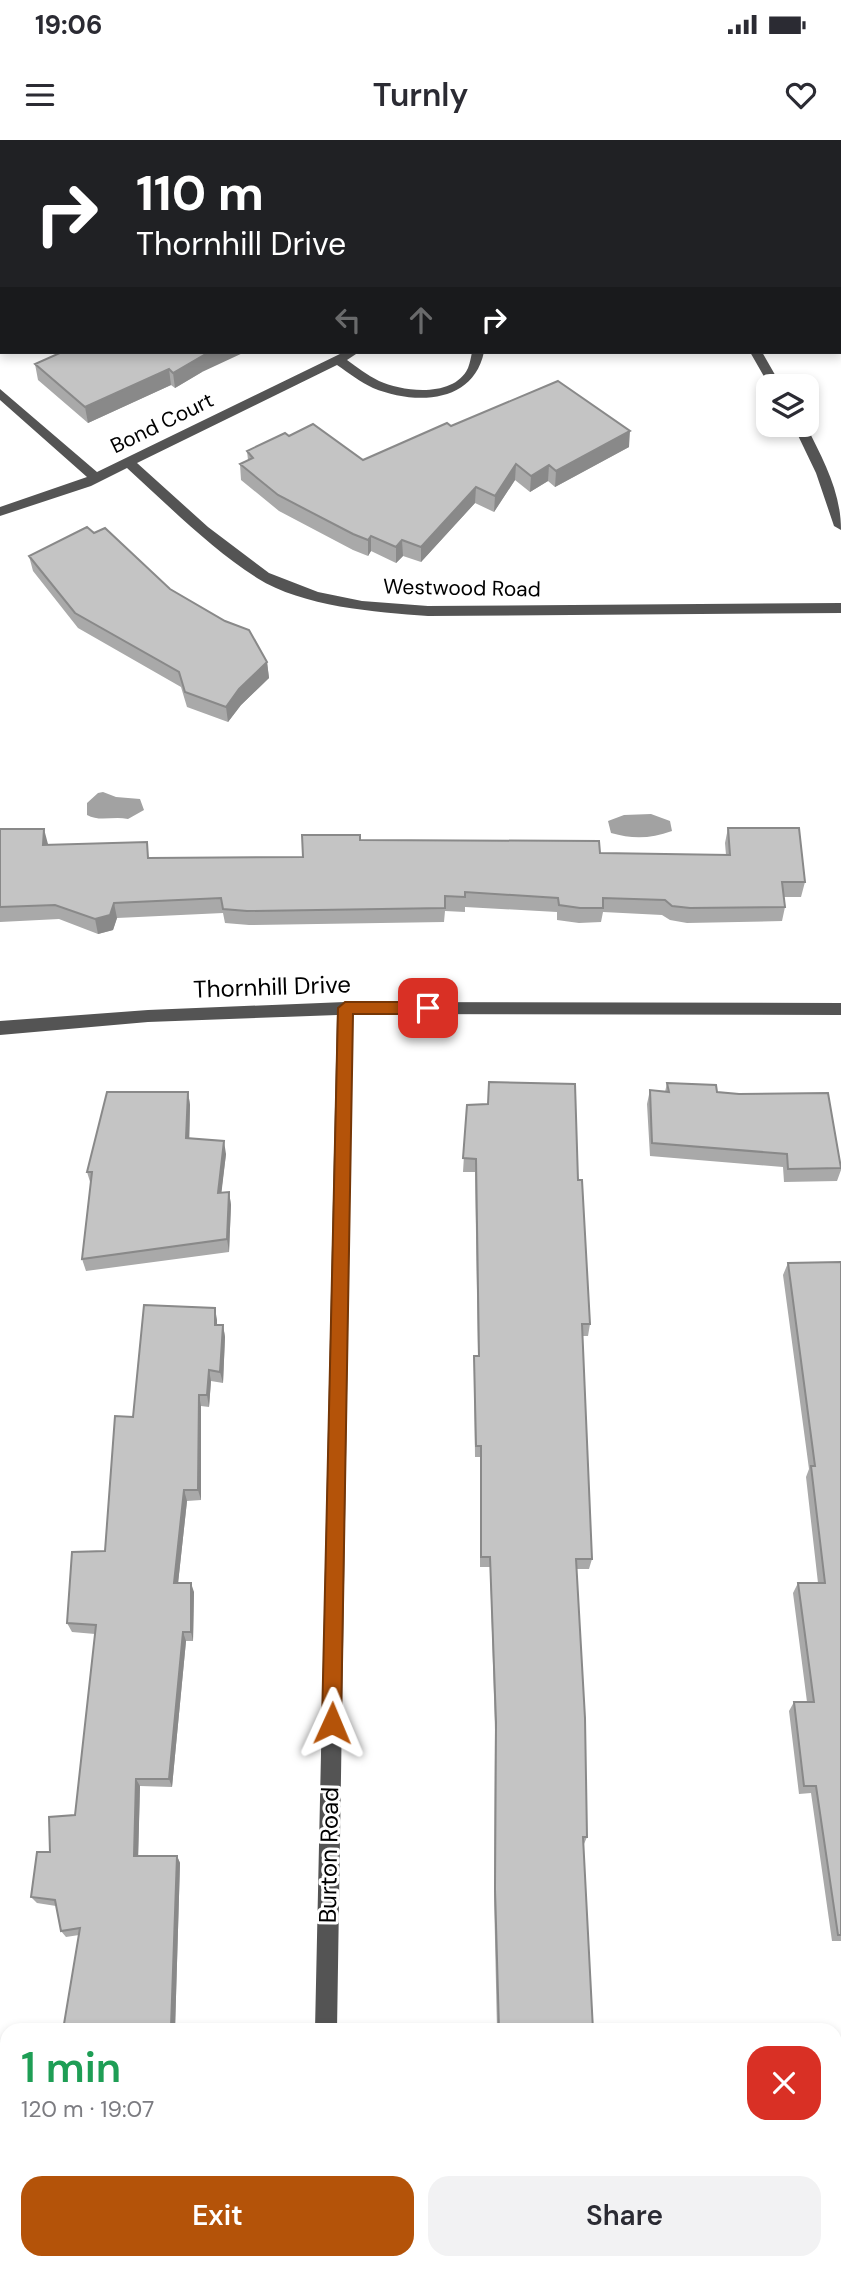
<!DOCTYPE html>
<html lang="en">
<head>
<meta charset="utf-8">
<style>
  body { margin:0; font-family:"DM Sans",sans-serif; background:#f2f2f3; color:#2b2b33; height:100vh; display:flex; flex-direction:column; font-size:26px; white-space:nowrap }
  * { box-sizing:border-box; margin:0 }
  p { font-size:23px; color:#7c7c81 }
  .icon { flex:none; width:38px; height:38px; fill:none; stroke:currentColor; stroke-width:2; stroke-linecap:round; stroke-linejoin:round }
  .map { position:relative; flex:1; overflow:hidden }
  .drawer { position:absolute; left:0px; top:1883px; width:842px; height:247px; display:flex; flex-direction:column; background:#fff; border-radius:21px 21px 0 0; box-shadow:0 4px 10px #0003 }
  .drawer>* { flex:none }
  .top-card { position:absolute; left:0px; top:0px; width:842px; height:214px; box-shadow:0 4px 10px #0003; background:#202124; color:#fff; overflow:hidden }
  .tools { position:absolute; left:756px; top:234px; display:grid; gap:14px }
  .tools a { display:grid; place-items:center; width:63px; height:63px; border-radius:14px; background:#fff; box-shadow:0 4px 10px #0003; font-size:35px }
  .pin { position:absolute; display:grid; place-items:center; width:60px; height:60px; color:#fff; margin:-30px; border-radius:14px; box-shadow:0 4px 10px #0006 }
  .me { position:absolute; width:77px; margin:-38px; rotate:1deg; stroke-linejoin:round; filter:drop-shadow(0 0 5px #0008) }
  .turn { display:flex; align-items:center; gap:24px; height:147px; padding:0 21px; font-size:32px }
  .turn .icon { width:91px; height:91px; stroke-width:2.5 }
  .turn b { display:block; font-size:49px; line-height:60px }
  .lanes { display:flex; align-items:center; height:66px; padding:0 21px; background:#0003; justify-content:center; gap:35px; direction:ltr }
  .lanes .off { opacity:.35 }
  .round { display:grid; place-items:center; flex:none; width:74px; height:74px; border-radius:21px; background:#f2f2f3 }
  .headline { display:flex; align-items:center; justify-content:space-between; height:119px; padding:0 21px }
  h1 { font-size:42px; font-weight:600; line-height:52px; color:#1e9e55 }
  .cta { display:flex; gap:14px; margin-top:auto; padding:14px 21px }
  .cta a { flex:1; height:80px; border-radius:21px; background:#b45309; color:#fff; font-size:28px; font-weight:600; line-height:80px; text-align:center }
  .cta a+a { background:#f2f2f3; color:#2b2b33 }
  .status { display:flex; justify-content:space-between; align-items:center; height:49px; padding:0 35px; background:#fff; direction:ltr }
  .status svg { height:19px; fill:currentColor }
  header { display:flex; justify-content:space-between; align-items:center; height:91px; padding:0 21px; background:#fff; font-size:32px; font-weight:600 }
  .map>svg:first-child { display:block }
</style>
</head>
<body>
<div class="status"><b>19:06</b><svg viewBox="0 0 49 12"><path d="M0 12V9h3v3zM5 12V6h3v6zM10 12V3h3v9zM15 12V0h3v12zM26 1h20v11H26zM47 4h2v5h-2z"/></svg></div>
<header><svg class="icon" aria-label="menu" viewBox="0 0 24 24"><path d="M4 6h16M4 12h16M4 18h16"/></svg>Turnly<svg class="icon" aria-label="heart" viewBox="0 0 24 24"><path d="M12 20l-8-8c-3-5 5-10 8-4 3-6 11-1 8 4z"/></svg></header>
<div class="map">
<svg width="841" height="2129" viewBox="0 0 841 2129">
  <rect width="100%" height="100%" fill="#fff"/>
  <path fill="#a2a2a2" d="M103,652l13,5 24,2 4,11 -16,9c-15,-3 -29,3 -41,-4v-12l11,-10z
    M651,674l19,7 2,10c-22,8 -40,8 -61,2l-3,-12 16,-6z"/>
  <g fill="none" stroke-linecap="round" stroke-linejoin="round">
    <path fill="#545454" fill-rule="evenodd" d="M554,0h12l1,2h-11z
      M840,188h1v8h-1z
      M0,189h2v8h-2z
      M344,212h15l-12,8c10,7 20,15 32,21 24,11 75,17 89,-13 2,-5 3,-11 4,-16h12c-11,52 -69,53 -111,36 -13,-6 -24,-15 -36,-23l-200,98 71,64 61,46 49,19 44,9 66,5 413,-3v10l-413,3c-53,-4 -125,-9 -171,-38 -47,-30 -88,-72 -130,-110l-36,18 -91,30v-9l87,-30 -87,-77v-11l97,83z
      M750,212h12l20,35h-12z
      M793,285h13c17,35 35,66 35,105l-7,-4 -18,-53z
      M345,862l496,1v12l-488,-1 -16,1016h-22l22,-1015 -189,7 -148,13v-14l148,-11z
      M309,2123h24v6h-24z"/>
  </g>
  <path fill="#a9a9a9" d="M663,0h89l2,2h-89z
    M62,212l140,20 -27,16 -4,-3 -83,38 -50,-43 -3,-16z
    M451,286l178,21 -74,40 -7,-6 -18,11 -15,-12 -21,32 -19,-9 -54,59 -18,-6 -7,7 -25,-12 -3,5 -15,-6 -74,-39 -38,-31 -1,-16 8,-4 -1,-9 42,-15 74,24z
    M94,393l173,129 2,16 -28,27 -13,17 -41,-15 -6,-20 -103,-59 -45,-57 -4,-15z
    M728,688l77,54 -4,15h-17l1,10 -3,14 -95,2 -17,-3 -8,-5 -59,-3 -2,10 -22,1 -22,-3v-8l-92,-5v5l-20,-1 -1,11 -195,3 -24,-2 -2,-10 -106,5 -4,12 -15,4 -39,-15 -59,3v-93l48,15v1l102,13 153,-1 57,-17 240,13 126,2 -1,-12z
    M667,943l50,9 124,72v6l-4,11 -53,1 -1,-15 -133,-11 -3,-52 3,-14 15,2z
    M188,952l2,13 -1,33 37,16 -5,39 8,-1 2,13 -2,47 -143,19 -4,-12 9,-74 -4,-13z
    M467,965l111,75 12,144 -2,12h-6l10,223 -3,10h-13l11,268 -3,7h-1l10,186h-96l-3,-135 1,-165 -5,-163h-10v-110h-5l-1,-90v-11h4l-3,-184h-12z
    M841,1122v679h-9l-21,-148 -12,1 -10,-83 5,-9h13l-14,-109 5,-10h20l-12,-106 3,-8 -26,-194 5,-12z
    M215,1168l2,17h6l2,12 -2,46 -12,-2 -2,26 -8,-1v94l-14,1 -9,82 16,9 -1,49h-7l-14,146 -32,-1 -2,70h39l3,7 -5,167h-112l16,-95 -13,2 -5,-6 -5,-25 -19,-3 -6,-6 19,-45 25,-37 20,-181 -23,-2 -5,-9 38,-72 28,-134z"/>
  <path fill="#898989" d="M67,0h80l-4,2h-81z
    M2,25v32l-2,1v-32z
    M2,110v33l-2,1v-33z
    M209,212h36l-43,20 -27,16 -2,-15z
    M169,229l2,16 -83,38 -3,-16z
    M630,291l-1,16 -74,40 1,-16z
    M516,324l-1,16 -21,32 1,-16z
    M549,325l-1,16 -18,11 1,-16z
    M476,347l-1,16 -54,59v-15z
    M371,396v15l-3,5v-16z
    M402,400l1,16 -7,7v-16z
    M267,522l2,16 -28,27 -13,17 -2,-15 13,-18z
    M44,689l4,15 -1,16 -4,-15z
    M114,763l3,15 -4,12 -15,4 -3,-15z
    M188,952l2,13 -1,46 -3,-13z
    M224,1001l2,13 -6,51 -2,-12z
    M229,1052l2,13 -2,47 -2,-13z
    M215,1168l2,12v17l-2,-12z
    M223,1185l2,12 -2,46 -3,-11z
    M209,1230l2,11 -2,26 -2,-12z
    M199,1255l2,11v94l-3,-10z
    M184,1350l3,11 -10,92 -3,-10z
    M191,1443l3,9 -1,49 -2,-9z
    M183,1492l3,9 -14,146 -3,-8z
    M136,1639l4,7 -2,76 -4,-6z
    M177,1716l3,7 -5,167h-1l-3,-3z
    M159,2123h4v6h-4z"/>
  <path fill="#c4c4c4" stroke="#898989" stroke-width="2" d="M0,0h67l-5,2h-60v23l-2,1z
    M680,0h72l2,2h-72z
    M0,55l2,2v53l-2,1z
    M840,74h1v47h-1z
    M62,212h147l-36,21 -4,-4 -84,38 -50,-43z
    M558,241l72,50 -74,40 -7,-6 -18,11 -15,-12 -21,32 -19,-9 -55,60 -19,-7 -6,7 -25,-11 -3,4 -15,-6 -75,-39 -38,-31 13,-6 -6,-7 38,-18 4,3 24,-12 50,36 84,-37 4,3z
    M87,387l7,6 11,-5 65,61 55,32 24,9 18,32 -28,27 -13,18 -41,-15 -6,-20 -104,-59 -46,-57z
    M728,688h71l6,54h-23l3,25 -95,1 -18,-2 -7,-6 -62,-2v10h-23l-21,-3 -1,-7 -93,-6v5l-20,-1v12l-198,3 -24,-2 -2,-11 -107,5 -4,12 -15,4 -40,-14 -55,2v-78h44l-1,16 104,-3 1,16 155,-1 -1,-22h58v5l239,1 1,12 130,2z
    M489,942l86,2 3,96h4l8,144h-8l10,235h-16l9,159 2,119h-4l10,193h-100h6l-4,-141 1,-167 -6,-165h-9v-111h-5l-2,-90h5l-3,-197 -13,-1 4,-53 21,-1z
    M667,943l49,2 1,7 22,2 89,-1 13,75 -53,1 -1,-15 -135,-11 -2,-53 19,2z
    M107,952h81l-2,46 38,3 -6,52 11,-1 -2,47 -145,20 10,-87h-5z
    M841,1122v673h-3l-22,-149h-12l-10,-84h20l-16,-119h27l-14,-117h4l-27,-203z
    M144,1165l71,3v17h8l-3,47 -11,-2 -2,25h-8l-1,95h-14l-10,93h17v49h-8l-14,147h-33l-2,77h43l-6,171 -14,-1v4h-94l17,-102 -19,3 -6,-31 -24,-3 6,-45h13l-1,-35 26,-2 21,-190 -29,-2 5,-71 33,-1 10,-135 18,1z
    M32,2123h127v6h-127z
    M496,2123h85l1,6h-85z"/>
  <path fill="#b45309" stroke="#753606" stroke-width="2" d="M345,862h83l7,6 -7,6h-75l-12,709 -3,6 -6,3 -7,-3 -3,-6 16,-715z"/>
  <g text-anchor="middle" stroke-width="6" stroke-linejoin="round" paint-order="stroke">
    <g font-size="21" fill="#000" stroke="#fff">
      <text transform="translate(162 283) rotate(-26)" y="7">Bond Court</text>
      <text transform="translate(462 448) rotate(1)" y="7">Westwood Road</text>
    </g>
    <g font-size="24" fill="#000" stroke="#fff">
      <text transform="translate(272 847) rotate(-2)" y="8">Thornhill Drive</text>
      <text transform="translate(329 1715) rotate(-89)" y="8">Burton Road</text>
    </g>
  </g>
</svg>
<div class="tools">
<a><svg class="icon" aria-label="layers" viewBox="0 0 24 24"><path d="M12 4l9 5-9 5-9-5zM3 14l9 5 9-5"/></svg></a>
</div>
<div class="pin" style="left:428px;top:868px;background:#d93025"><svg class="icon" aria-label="arrive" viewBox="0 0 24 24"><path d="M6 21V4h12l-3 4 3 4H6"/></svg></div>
<svg class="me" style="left:332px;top:1583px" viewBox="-20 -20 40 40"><path d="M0-17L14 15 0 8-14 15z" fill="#b45309" stroke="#fff" stroke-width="4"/></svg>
<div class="top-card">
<div class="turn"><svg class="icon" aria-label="right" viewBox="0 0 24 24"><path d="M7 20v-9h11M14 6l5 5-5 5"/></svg><div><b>110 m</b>Thornhill Drive</div></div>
<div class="lanes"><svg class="icon off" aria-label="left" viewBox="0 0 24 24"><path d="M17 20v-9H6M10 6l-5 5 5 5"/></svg><svg class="icon off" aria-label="ahead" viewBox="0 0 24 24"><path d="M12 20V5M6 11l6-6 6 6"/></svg><svg class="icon" aria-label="right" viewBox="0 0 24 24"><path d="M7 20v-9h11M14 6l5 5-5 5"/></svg></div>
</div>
<section class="drawer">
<div class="headline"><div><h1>1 min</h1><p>120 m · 19:07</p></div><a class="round" style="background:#d93025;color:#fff"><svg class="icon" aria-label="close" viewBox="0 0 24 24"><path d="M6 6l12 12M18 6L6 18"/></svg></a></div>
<div class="cta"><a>Exit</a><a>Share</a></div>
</section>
</div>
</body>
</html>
